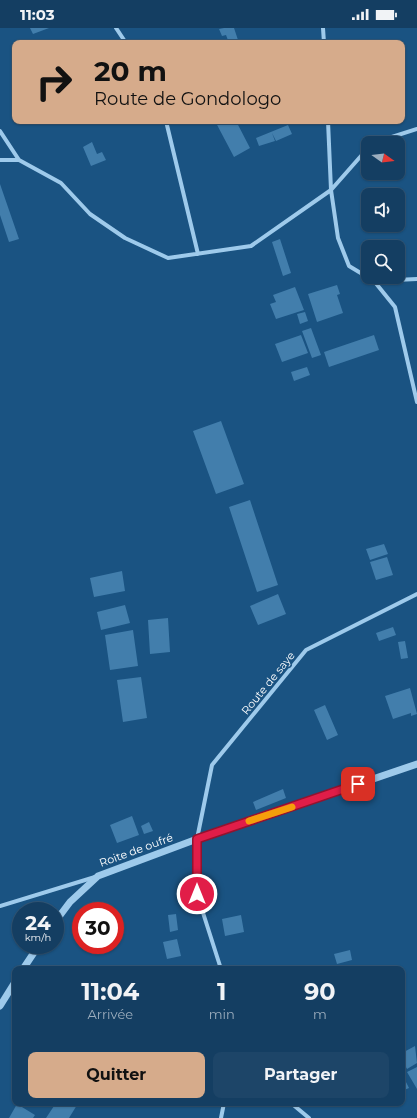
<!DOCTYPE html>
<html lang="fr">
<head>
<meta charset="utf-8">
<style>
  body { margin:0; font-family:Montserrat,sans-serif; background:#1d4568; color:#f1f3f6; height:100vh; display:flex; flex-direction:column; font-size:15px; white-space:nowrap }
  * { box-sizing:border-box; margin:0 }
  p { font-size:13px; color:#9daebe }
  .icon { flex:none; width:22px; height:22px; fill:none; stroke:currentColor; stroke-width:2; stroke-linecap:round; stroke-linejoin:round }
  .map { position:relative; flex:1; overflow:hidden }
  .side { position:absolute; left:12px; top:938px; width:393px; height:140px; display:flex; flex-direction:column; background:#143e62; border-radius:8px; box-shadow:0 1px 3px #0004,0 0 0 1px #335777 }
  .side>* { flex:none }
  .hud { position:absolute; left:12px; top:12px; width:393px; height:84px; border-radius:8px; box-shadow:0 1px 3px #0004,0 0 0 1px #335777; background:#d6ab8b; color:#111; overflow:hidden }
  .needle { width:26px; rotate:104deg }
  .buttons { position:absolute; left:361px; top:108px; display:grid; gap:8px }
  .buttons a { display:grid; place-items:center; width:44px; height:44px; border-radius:8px; background:#143e62; box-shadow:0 1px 3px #0004,0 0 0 1px #335777; font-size:20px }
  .speed { position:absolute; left:12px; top:874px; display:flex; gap:8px; font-size:20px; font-weight:700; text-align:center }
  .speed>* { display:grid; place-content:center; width:52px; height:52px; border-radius:50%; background:#143e62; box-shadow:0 1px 3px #0004,0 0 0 1px #335777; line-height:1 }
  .speed small { font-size:10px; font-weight:400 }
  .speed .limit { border:6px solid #d22; background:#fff; color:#111 }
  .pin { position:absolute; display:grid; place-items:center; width:34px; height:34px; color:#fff; margin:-17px; border-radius:8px; box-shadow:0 2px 6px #0006 }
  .me { position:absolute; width:44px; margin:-22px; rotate:0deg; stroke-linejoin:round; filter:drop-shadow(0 0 3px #0008) }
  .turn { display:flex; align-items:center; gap:14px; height:84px; padding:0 16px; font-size:18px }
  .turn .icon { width:52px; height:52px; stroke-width:2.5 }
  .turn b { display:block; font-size:28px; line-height:34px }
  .eta { display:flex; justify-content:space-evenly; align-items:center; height:68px; text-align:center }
  .eta b { font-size:24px; font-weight:700; line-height:28px }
  .button { display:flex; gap:8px; margin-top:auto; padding:8px 16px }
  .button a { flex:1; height:46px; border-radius:8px; background:#d6ab8b; color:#111; font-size:16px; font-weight:700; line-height:46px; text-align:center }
  .button a+a { background:#1d4568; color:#f1f3f6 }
  .status { display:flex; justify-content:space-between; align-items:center; height:28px; padding:0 20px; background:#143e62; direction:ltr }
  .status svg { height:11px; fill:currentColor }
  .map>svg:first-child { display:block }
</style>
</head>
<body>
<div class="status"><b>11:03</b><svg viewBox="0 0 49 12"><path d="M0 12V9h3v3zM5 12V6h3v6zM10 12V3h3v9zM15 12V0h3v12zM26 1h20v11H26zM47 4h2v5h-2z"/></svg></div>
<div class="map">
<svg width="417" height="1090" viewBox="0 0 417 1090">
  <rect width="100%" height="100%" fill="#1a5382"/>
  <path fill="#427eac" d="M30,0h19l-16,6z
    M224,0h10l5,15h-10l-3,-8 -4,1 -3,-7z
    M215,93h21l14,27 -16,9z
    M288,97l4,9 -16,7 -4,-8 3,8 -16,5 -3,-8z
    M92,114l5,12 5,-2 4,8 -15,6 -8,-19z
    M0,156l19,55 -10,3 -9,-27z
    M280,211l11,34 -8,3 -11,-34z
    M337,257l3,9 -3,1 6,18 -26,9 -9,-28z
    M295,259l9,23 -28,9 -6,-15 6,-2 -3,-7z
    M305,284l3,9 -8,3 -3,-10z
    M311,300l10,27 -9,3 -10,-27z
    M301,307l7,18 -26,9 -7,-18z
    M374,307l5,15 -50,17 -5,-15z
    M307,339l3,8 -16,6 -3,-9z
    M221,393l23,63 -28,10 -23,-63z
    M250,472l28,85 -21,7 -28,-85z
    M384,516l4,10 -18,6 -4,-11z
    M387,529l6,18 -17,5 -6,-18z
    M122,543l3,20 -31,6 -4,-19z
    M278,566l8,20 -28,11 -8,-19z
    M125,577l5,18 -29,7 -4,-18z
    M168,590l2,34 -20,2 -2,-34z
    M393,599l3,8 -17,6 -3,-8z
    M133,602l5,36 -28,4 -5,-35z
    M405,613l3,17 -7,1 -3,-17z
    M141,649l6,41 -24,4 -6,-42z
    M410,660l7,26 -6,2v-3l-18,6 -8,-23z
    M325,677l13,30 -11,5 -13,-30z
    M283,761l3,9 -30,12 -3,-8z
    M132,788l7,19 -22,8 -7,-18z
    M149,794l4,9 -9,3 -3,-8z
    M176,886l2,16 -8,2 -2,-17z
    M241,887l3,17 -19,4 -3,-17z
    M177,911l4,17 -14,3 -4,-17z
    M350,922l2,10 -15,4 -3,-10z
    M415,1018l2,17 -10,6 -5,-9v-7z
    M417,1039v22l-10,-17z
    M402,1046l7,14 -7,3z
    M56,1075h18l3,2 -8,13h-23z
    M17,1076l18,11 -2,3h-24z"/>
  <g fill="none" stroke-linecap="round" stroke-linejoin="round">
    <path stroke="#9ecaeb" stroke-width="4" d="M116,0l10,15
      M323,0l1,15
      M166,93l32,133
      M0,103l19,29
      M373,115l44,-14
      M368,120l-37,42 7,48 11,28 25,15 43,-2
      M0,132h19l42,23 29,31 35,24 43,20 83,-12 80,-56 -3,-69
      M374,253l21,26 22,95
      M0,878l95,-29
      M221,941l-24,-75v-55l15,-74 94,-115 111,-56
      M291,1075l18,15
      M221,1090l3,-15"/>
    <path stroke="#9ecaeb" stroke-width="7" d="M55,894l15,-20 28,-26 99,-37 220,-75
      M23,941l16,-24
      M0,978l15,-24"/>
  </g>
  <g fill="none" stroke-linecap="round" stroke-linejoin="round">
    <g stroke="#92132f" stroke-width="10">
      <path id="route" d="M197,866v-55l161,-55"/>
    </g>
    <use href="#route" stroke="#e11d48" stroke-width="7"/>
    <path stroke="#f59e0b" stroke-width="7" d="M249,793l43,-14"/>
  </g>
  <g text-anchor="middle" stroke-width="3.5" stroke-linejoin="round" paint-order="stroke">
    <g font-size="11" fill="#fff" stroke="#1a5382">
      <text transform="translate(268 655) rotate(-51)" y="4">Route de saye</text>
      <text transform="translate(136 822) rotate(-20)" y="4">Roite de oufré</text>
    </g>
  </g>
</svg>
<div class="buttons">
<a><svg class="needle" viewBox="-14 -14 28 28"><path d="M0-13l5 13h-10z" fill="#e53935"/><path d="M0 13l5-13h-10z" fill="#9daebe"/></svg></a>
<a><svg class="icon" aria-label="sound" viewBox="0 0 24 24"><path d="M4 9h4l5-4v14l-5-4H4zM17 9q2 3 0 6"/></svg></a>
<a><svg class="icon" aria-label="search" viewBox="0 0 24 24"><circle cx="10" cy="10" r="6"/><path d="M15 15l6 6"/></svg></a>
</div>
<div class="speed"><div>24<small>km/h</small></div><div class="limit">30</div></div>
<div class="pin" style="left:358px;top:756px;background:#d93025"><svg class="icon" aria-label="arrive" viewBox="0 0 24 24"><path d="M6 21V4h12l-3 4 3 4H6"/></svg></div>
<svg class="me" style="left:197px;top:866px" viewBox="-20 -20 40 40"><circle r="17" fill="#e11d48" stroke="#fff" stroke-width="3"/><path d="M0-11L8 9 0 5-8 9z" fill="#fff"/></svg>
<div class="hud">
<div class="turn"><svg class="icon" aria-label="right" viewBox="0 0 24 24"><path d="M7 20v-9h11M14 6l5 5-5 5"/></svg><div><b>20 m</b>Route de Gondologo</div></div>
</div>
<section class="side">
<div class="eta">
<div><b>11:04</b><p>Arrivée</p></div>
<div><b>1</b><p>min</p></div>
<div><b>90</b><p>m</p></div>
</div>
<div class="button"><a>Quitter</a><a>Partager</a></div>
</section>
</div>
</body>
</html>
